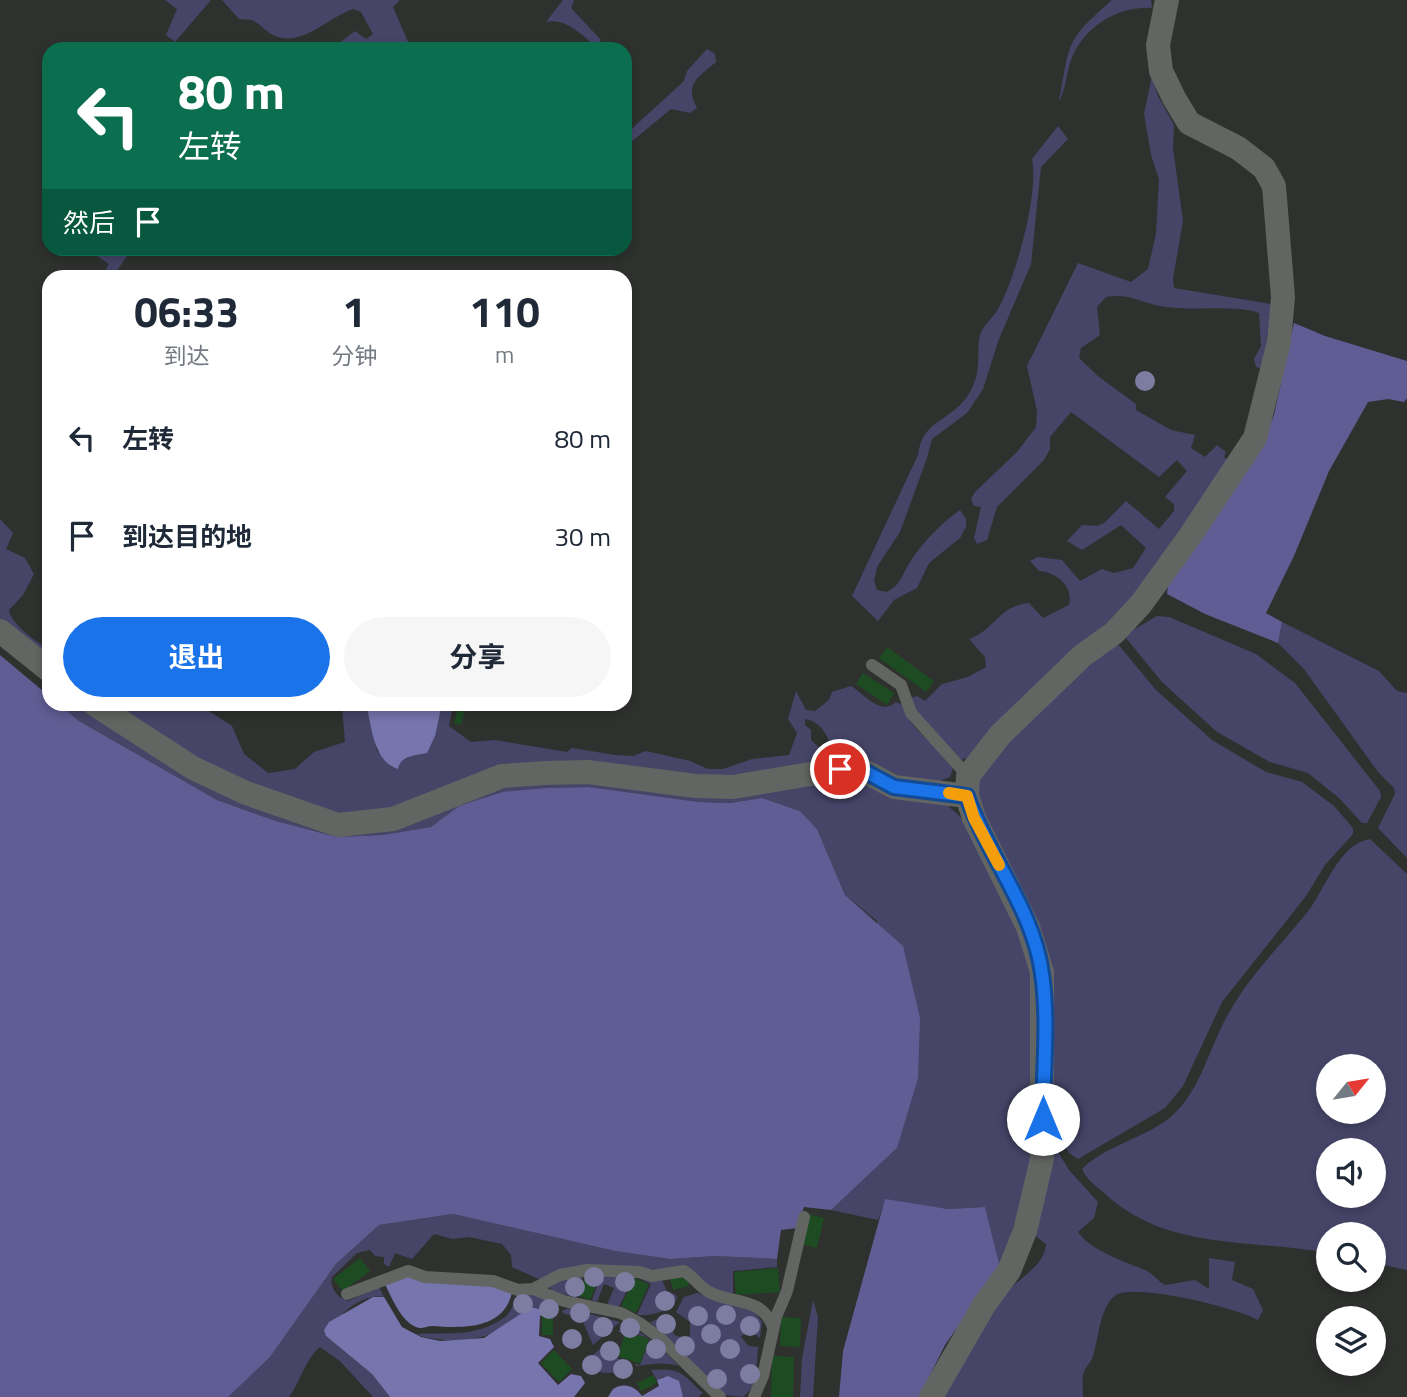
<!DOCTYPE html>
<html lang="zh">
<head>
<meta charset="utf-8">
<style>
  body { margin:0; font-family:"Titillium Web","Noto Sans SC",sans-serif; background:#f6f6f7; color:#1f2937; height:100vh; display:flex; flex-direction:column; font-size:26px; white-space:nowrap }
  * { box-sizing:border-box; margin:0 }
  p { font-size:23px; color:#747a83 }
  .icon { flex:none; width:38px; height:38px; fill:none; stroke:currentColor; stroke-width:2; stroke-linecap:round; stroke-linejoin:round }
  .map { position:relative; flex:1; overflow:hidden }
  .side { position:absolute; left:42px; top:270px; width:590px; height:441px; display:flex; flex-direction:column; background:#fff; border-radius:21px; box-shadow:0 4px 10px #0003 }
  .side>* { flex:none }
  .guide { position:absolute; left:42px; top:42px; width:590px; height:214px; border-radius:21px; box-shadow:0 4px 10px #0003; background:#0b6e4f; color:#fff; overflow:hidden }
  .needle { width:46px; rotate:60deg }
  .tools { position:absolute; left:1316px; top:1054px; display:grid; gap:14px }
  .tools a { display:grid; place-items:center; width:70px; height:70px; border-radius:50%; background:#fff; box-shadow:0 4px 10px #0003; font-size:35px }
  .pin { position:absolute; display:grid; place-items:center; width:60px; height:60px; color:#fff; margin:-30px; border:4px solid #fff; border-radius:50%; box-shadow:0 2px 7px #0007 }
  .me { position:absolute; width:77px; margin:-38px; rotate:0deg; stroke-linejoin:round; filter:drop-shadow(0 0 5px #0008) }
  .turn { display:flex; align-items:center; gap:24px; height:147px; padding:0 21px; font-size:32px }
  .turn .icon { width:91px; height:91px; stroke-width:2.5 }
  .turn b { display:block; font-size:49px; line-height:60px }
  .then { display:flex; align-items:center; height:66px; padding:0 21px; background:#0003; gap:14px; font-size:26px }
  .eta { display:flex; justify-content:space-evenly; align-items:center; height:119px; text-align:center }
  .eta b { font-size:42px; font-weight:700; line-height:49px }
  .button { display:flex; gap:14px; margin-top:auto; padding:14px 21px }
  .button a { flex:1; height:80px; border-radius:42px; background:#1a73e8; color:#fff; font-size:28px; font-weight:700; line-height:80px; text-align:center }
  .button a+a { background:#f6f6f7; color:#1f2937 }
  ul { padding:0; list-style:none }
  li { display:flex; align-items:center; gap:21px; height:98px; padding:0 21px }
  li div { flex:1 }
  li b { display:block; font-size:26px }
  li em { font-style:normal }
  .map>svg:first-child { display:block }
</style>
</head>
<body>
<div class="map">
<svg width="1407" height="1397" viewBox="0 0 1407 1397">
  <rect width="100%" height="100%" fill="#2f312f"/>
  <path fill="#464568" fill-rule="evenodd" d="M165,0h46l-36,42 -9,-7 11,-26z
    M222,0h178l-7,7 18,42 -68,-1 -5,-4 17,-13 11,8 7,-5 -12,-22 -8,-3c-24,8 -51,38 -78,27 -9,-4 -14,-12 -23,-16l-13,-1z
    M563,0h11l-3,8 30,32 -6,7c-12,-13 -31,-29 -49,-25z
    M1112,0h39l1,8c-34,-2 -68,18 -81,52 -5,14 -5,28 -12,42 11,-60 6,-61 53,-102z
    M707,49l8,5 1,8c-18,16 -32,21 -19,46l-7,5 -19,-4 -46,38v-12l59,-54 3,-10z
    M1152,76l6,20 16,29 -1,23 10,73 -10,57 1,10 97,16 -7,65 -8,-2 -2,-8 7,-13 -2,-33c-25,-9 -69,-1 -99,-7 -20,-4 -32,-13 -54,-9l-9,10 3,28 -19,13 -2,10 20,19 37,27v6l35,20 24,5 -4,13 14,9 12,-12 9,7 -2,5 7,6 -86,127 -172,166 -13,4 -47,-53 -3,-9 7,-2 8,5 17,-17 26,-7 18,-10 -1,-10 -16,-18c26,-9 29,-33 60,-36l14,15 26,-13c5,-19 -13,-33 -30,-34l-9,-10 8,-4 24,3 18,21 22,-12 12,4 19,-5 13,-20 -25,-23 -39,25 -15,-9 15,-16 15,1 7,-3 22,-22 33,28 15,-18v-7l-9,-7 22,-26 -10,-11 -18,17 -88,-65 -21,25v12l-6,11 -47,47 -10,33 -10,4 -3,-6 7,-31 -7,-1 -3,-7 4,-7 42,-40 19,-25 1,-16 -10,-45 51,-103 53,19 17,-13 8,-35 3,-55 -8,-24 -7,-41z
    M1058,126l10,13 -27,28 -10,97 -32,75 -16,50 -16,24 -35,26 -5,19 -27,74 -23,35 -3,14 3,9 10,2c15,-8 15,-18 23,-30 13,-20 31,-39 50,-52l6,9v8l-6,11 -31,25 -12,25 -23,12 -16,21 -26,-25 66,-141c5,-38 34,-32 52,-63 14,-24 4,-47 12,-62 4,-7 12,-14 16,-21 18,-32 41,-115 34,-150z
    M87,249h45l-19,27h-11l7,-12z
    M0,519l13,14 -7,16 19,9 9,16 -11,21 -14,15c1,13 29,34 40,39v14l-49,-39z
    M1157,616l12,1 87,37 39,29 85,108 1,6 -14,26h-5l-23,-25 -31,-25 -38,-11 -53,-30 -55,-50 -36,-44 2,-5z
    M1282,622l97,49 18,20 10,2v165l-29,-30 17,-34 -1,-6 -16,-16 -74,-103 -26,-26z
    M1117,643l39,47 56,50 54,32 36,10 32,24 19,22v6l-28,31 -19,31 -84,106 -39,84 -18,22 -87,51 -9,-6 -16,-27 -5,-108 -67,-204 -6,-35 5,-8 81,-82z
    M851,686c14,9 30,30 45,16l7,3c5,26 39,41 50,64l-3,8 -16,6 -99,-19c-4,-19 -8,-41 -30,-45v6l6,5v10l11,10 2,16 -90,16 -143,-16 -252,53 -90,-30 -144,-85h93l34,22 12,28 24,19 27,-4 19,-17 31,-10 -3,-38h24l11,47 21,18 2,-7 8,-6 9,-1 25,-51h11l-4,22 22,16 24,-2 72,12 5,-4 43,7 18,1 13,-5 44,10 18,8h15l29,-10 37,-4 8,-22 -9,-14 8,-28 10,19 9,1 14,-11 3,-8z
    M59,704h26l252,126 166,-49 333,-6 110,29 21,19 32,56 37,103 -5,193 -31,92 -15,-60 -37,2 -63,-9 -7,20 -47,-10 66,-62 -20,-227 -32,-26 -28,-66 -17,-18 -38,-13 -32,5 -31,-1 -110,-15 -42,1 -88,18 -28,21 -49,8 -45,2 -61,-16 -59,-21 -138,-79z
    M1370,839l37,35v396l-33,-7v-29h-46v19c-79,-15 -160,-1 -224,-60 -8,-7 -18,-14 -22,-24 25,-25 66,-31 92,-55 29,-28 36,-70 56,-103 20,-36 50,-65 76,-97 19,-23 32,-70 64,-75zM1328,1066h46v45h-46zM1328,1150h46v45h-46z
    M1050,1139l19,31 29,32 -4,16 -16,14c13,19 48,30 69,39 7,4 11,10 18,14l30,-5 14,9v-31l26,4 -3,18 21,9 10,21 -5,10c-20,-12 -123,-37 -142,-25 -17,12 -17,44 -23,61 -2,7 -9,12 -10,19 -1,7 0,15 0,22h-145c20,-30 48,-84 72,-108 13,-14 35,-24 36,-45l-14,-11z
    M453,1214l162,37 55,8 45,-3 62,3v8l-44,4v22c-26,3 -34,-22 -56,-27l-16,4 -18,-1 -102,11 -29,-13 -1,-12 -9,-11 -33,-7 -16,2 -19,-5 -22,25 -17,-6 -6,14 -5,-3v-7l-9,-1 -5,-6 -13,3 -25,24c-3,10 5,21 16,24l31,-14 5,10c-24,-4 -48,20 -58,39l46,38 18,23h-17l-33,-36 -20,-14c-14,11 -20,35 -31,50h-62l43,-40 66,-93 43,-39z
    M588,1272c23,0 52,1 74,8l5,12 8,2 2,4c-7,14 -25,18 -40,17l14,-31 -16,-8 -17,32 -11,-3 7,-17 -10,-4 -7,18 -5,-2 7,-19 -15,-6 -9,22 -21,-5 -6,-6 9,-7z
    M525,1292l25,8 3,12 -9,2 -2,-4 -11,-3c-31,25 -42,33 -83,33 -12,-1 -21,-1 -32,-6 34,-2 59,4 89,-17 9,-7 8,-20 20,-25z
    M697,1293l58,19 7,10 -2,16 -12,-9 -7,8 8,9 9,1 -3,38 -12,12 -18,-2 -75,-73 20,-7 4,6 -3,4 3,10 10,3 6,-2v-14l-14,-10 8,-15z
    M813,1300l5,17 -5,80h-13l2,-38z
    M568,1308l52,14 -27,23 -12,-28 -17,-3 -2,-3z
    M628,1325l28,18 23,23c-17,-5 -27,-1 -43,0l-1,-2 5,1 10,-26 -24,-9 -3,4 -5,-3z
    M607,1343l10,8 -2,6 13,7 -3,8 -21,1 -16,-5 1,-10z
    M651,1370c31,-3 32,5 52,23l-5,4h-15l-4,-10 -16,-10 -6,3z"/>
  <path fill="#605d94" d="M1294,323l31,13 82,25v37l-3,4 -16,-3 -20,3 -39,69 -35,85 -28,57 16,9 -4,21 -73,-29 -38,-20 1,-9 92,-135 14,-35z
    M0,655l49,41v8h10l20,17 138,79 59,21 61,16 45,-2 49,-8 28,-21 44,-14 44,-4 42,-1 110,15 31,1 32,-5 38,13 17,18 28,66 58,51 17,72 -2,60 -21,70 -66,62 -27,-3 -7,21 -16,2 -4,29 -62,-3 -45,3 -55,-8 -162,-37 -74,11 -43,39 -66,93 -42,40h-228z
    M885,1199l63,10 37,-2 15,60 -55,78 -26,52h-80l4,-46z"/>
  <path fill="#7675ad" d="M366,704h76l-7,32 -8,17c-13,3 -26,2 -29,16 -25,-8 -26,-42 -32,-65z
    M399,1275l96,10 17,7c-8,39 -51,36 -80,34 -5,0 -11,4 -16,1 -14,-5 -25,-30 -31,-43z
    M373,1297h11l18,30 19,10 19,4 44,-3 47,-31 11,3 2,4 -4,2 -1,20 11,3 4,8 -16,16 20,22 13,-11 10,2 4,7 -11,14h-184l-18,-23 -46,-38 -2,-6 5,-8z
    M668,1376l11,5 4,16h-75l5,-8c11,-7 22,-3 29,7l17,-10 -2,-6z"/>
  <path fill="#1d4c23" d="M887,647l47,34 -8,11 -47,-34z
    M863,673l31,20 -7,12 -31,-21z
    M459,704l7,2 -5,19 -7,-2z
    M808,1214l16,4 -7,30 -16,-4z
    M360,1258l10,13 -27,20 -10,-12z
    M778,1268l2,24 -44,3 -2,-23z
    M687,1274l2,12 -16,4 -3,-12z
    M585,1277l12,5 -7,18 -12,-5z
    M634,1278l15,6 -13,29 -15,-7z
    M542,1316l11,1v18h-11z
    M781,1317l20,1 -1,29 -20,-1z
    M626,1331l23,8 -9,25 -22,-8z
    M554,1350l18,19 -13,13 -18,-19z
    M772,1356l22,1 -1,40h-22z
    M653,1375l4,8 -16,8 -4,-8z"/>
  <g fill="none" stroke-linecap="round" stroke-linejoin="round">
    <path stroke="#626562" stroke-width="12" d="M872,665l29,20 10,28 57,63
      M533,1289l27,-14 27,-5 52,2 13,4 32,-5c10,6 16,17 27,22 23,11 51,4 62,34
      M347,1294l61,-23 17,6 68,4 25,9 15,-1 31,12 57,12 20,11 19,14 60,59
      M754,1397l9,-21 13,-59 11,-26 17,-74"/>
    <path stroke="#626562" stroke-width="24" d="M0,631l49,39
      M94,704l99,64 53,25 92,32 55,-6 109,-43 44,-3 42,-1 108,14 37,1 107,-18 26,3 28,15 73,9
      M931,1397l53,-92 25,-34 16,-40 17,-72v-187l-14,-45 -54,-109 -7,-22 1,-20 32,-41 82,-79 32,-23 27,-29 49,-68 65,-98 24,-96 4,-45 -9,-111 -10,-18 -26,-20 -49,-25 -15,-25 -13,-27 -3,-26 9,-45"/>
  </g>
  <g fill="#7d7da1">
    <circle cx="1145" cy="381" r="10"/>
    <circle cx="594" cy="1277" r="10"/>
    <circle cx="625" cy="1282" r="10"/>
    <circle cx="575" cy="1287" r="10"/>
    <circle cx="665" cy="1301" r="10"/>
    <circle cx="523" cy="1304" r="10"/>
    <circle cx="549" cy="1309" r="10"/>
    <circle cx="580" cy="1313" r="10"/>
    <circle cx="726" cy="1315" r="10"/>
    <circle cx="698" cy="1316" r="10"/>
    <circle cx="666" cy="1324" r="10"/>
    <circle cx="750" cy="1326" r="10"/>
    <circle cx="603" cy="1327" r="10"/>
    <circle cx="630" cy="1328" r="10"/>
    <circle cx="711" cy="1334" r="10"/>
    <circle cx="572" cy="1339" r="10"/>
    <circle cx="685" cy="1346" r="10"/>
    <circle cx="656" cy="1349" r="10"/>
    <circle cx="730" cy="1349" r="10"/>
    <circle cx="610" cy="1351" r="10"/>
    <circle cx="592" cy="1365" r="10"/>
    <circle cx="623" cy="1369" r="10"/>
    <circle cx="750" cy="1374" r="10"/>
    <circle cx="717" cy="1379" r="10"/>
  </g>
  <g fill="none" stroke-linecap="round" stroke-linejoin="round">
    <g stroke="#114b97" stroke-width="18">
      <path id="route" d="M840,769l26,3 28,15 73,9c20,59 67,114 75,178 7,47 1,98 1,145"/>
    </g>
    <use href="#route" stroke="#1a73e8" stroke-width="12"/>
    <path stroke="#f59e0b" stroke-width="12" d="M949,793l18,3 7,22 25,47"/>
  </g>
</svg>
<div class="tools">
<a><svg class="needle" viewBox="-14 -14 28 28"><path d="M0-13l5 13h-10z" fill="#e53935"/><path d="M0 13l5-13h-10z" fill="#747a83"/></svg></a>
<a><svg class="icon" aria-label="sound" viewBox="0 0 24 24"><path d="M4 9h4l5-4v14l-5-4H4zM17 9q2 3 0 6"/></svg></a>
<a><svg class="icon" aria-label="search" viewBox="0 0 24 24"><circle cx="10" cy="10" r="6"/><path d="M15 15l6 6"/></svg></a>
<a><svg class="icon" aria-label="layers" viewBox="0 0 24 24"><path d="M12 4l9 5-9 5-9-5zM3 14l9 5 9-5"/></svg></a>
</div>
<div class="pin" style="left:840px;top:769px;background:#d93025"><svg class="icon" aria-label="arrive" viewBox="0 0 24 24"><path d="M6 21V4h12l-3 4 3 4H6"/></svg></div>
<svg class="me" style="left:1043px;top:1119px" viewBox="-20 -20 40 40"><circle r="19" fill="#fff"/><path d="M0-13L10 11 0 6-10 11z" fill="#1a73e8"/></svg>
<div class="guide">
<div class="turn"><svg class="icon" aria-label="left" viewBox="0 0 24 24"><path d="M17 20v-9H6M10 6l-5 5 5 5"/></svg><div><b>80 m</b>左转</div></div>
<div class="then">然后<svg class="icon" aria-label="arrive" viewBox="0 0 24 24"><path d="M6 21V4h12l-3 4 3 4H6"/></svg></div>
</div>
<section class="side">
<div class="eta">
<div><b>06:33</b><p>到达</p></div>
<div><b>1</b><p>分钟</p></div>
<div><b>110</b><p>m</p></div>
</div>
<ul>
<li><svg class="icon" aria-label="left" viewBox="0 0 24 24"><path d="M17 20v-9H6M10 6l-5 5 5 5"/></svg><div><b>左转</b></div><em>80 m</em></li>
<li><svg class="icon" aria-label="arrive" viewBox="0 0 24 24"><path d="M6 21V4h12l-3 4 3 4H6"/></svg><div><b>到达目的地</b></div><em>30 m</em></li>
</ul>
<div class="button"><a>退出</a><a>分享</a></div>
</section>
</div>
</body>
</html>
